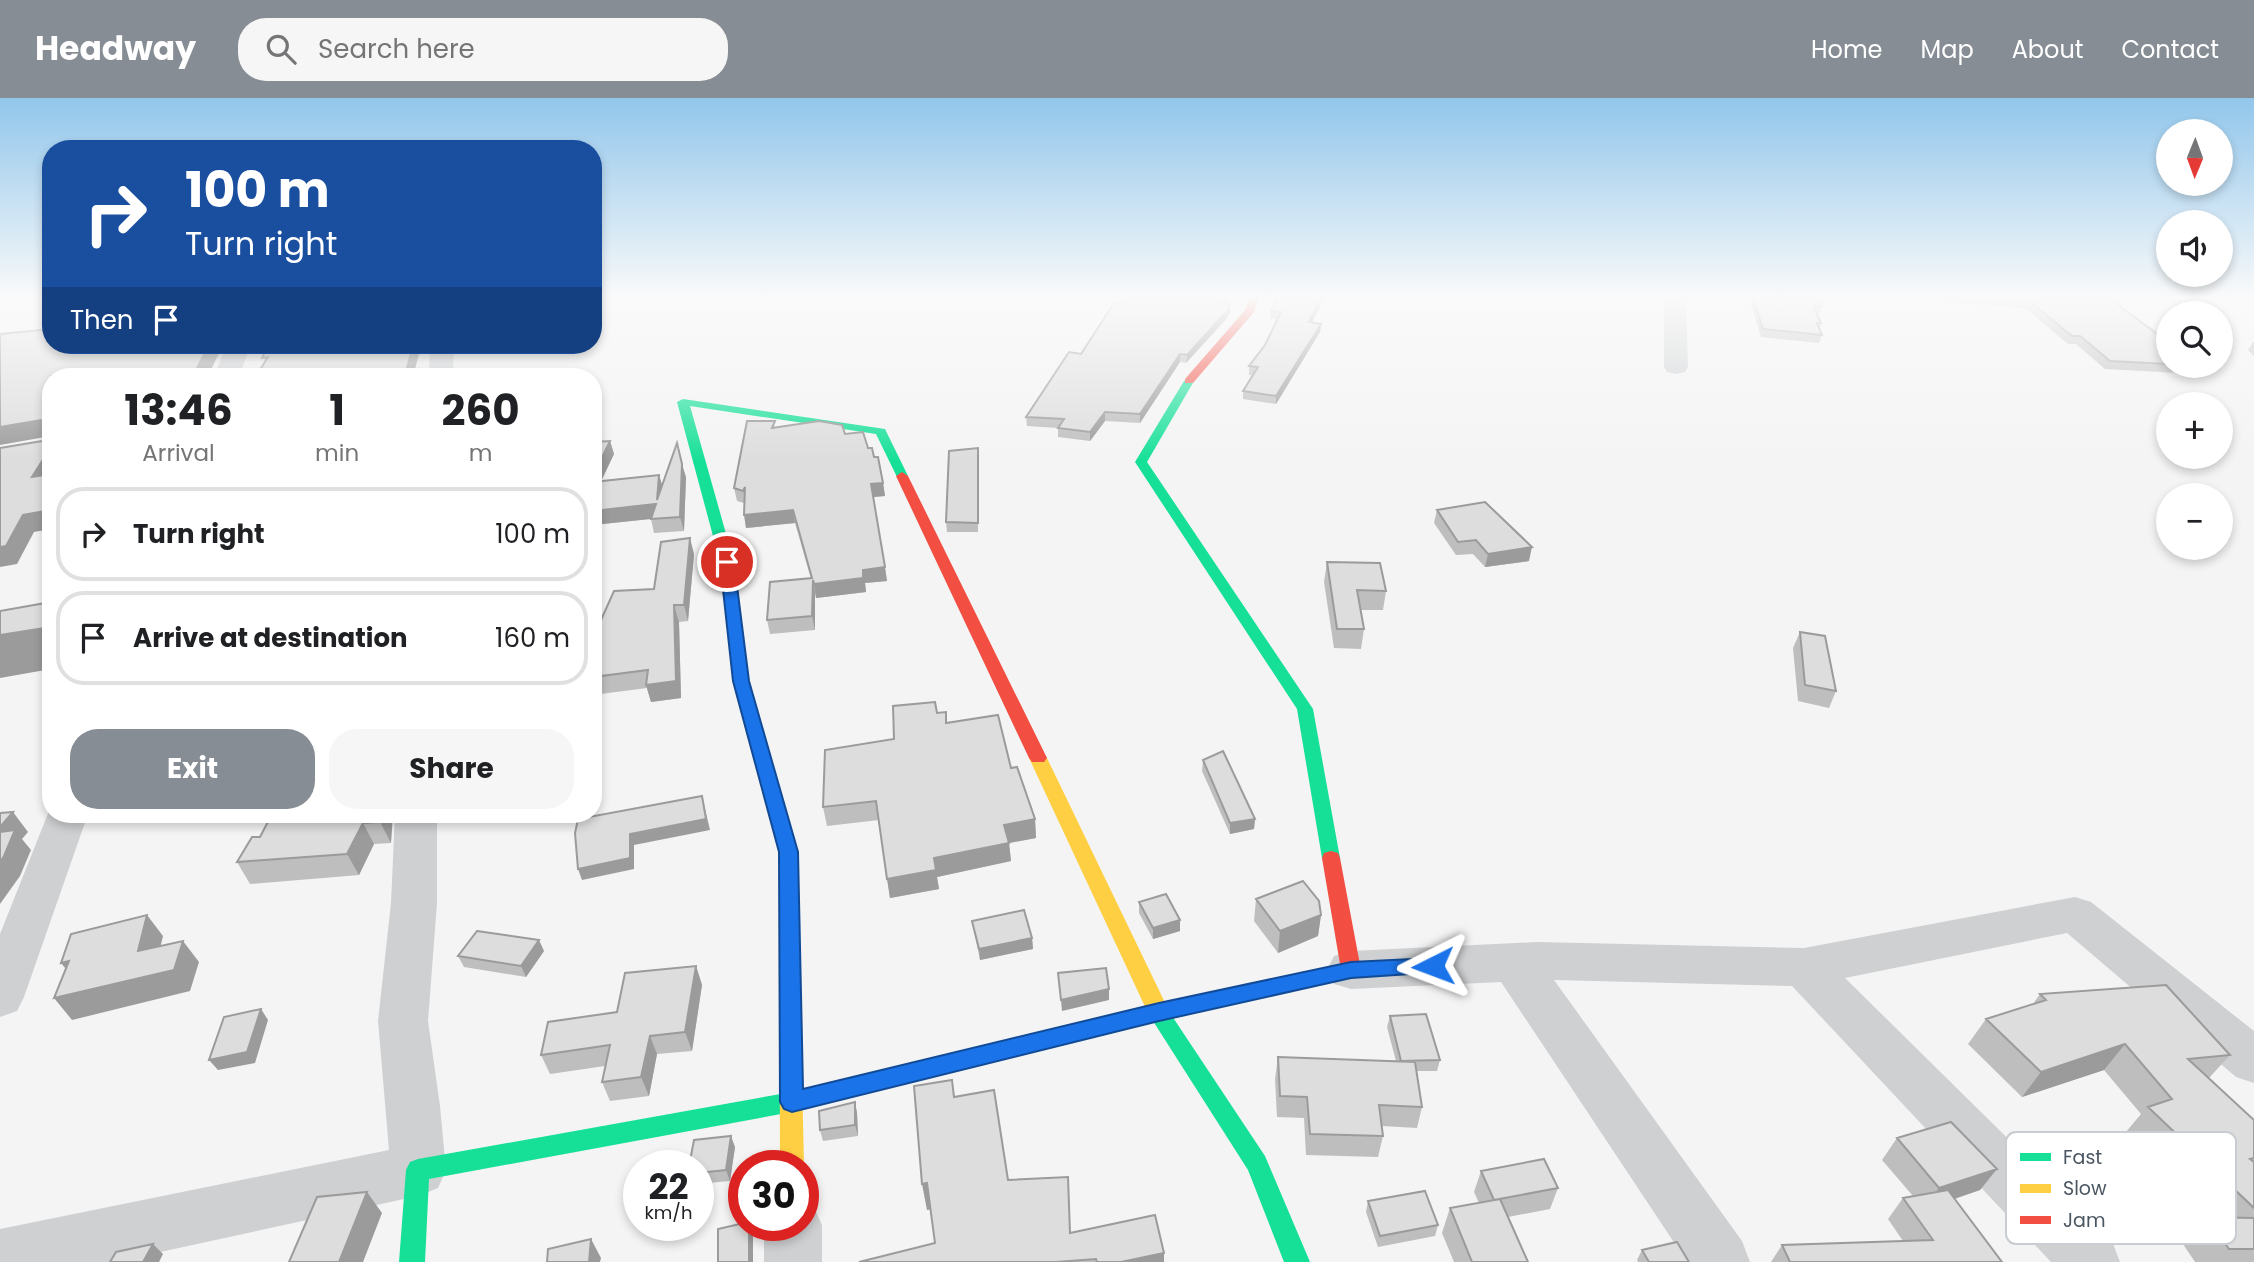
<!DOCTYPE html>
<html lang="en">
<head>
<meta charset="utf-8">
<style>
  body { margin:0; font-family:Poppins,sans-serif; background:#f6f6f6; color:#202124; height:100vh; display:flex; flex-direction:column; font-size:26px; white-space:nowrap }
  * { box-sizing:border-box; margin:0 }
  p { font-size:23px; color:#757577 }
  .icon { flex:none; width:38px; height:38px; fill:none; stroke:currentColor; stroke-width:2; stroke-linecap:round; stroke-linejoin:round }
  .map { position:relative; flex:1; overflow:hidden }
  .side { position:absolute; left:42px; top:270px; width:560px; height:455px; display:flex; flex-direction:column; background:#fff; border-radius:28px; box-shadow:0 4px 10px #0003 }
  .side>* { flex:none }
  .guide { position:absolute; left:42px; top:42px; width:560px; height:214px; border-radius:28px; box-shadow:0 4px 10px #0003; background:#1a4fa0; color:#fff; overflow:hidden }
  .needle { width:46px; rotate:181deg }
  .buttons { position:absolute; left:2156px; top:21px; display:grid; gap:14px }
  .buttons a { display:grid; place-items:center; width:77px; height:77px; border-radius:50%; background:#fff; box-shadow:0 4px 10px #0003; font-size:35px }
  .speed { position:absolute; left:623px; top:1052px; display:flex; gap:14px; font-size:35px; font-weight:700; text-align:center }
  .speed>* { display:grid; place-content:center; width:91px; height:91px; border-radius:50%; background:#fff; box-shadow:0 4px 10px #0003; line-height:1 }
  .speed small { font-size:18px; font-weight:400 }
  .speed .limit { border:10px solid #d22; background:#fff; color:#111 }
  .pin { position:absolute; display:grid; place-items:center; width:60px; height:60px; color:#fff; margin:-30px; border:4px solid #fff; border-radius:50%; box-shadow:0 2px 7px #0007 }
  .me { position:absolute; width:77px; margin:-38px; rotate:267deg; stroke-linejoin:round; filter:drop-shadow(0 0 5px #0008) }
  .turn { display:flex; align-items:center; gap:24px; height:147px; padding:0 28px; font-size:32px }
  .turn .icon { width:91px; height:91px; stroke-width:2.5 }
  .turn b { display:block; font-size:49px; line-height:60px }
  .then { display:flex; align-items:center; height:66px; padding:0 28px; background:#0003; gap:14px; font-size:26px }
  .eta { display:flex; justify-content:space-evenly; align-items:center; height:119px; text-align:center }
  .eta b { font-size:42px; font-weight:700; line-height:49px }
  .button { display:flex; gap:14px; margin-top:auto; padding:14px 28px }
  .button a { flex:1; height:80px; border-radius:28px; background:#868d94; color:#fff; font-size:28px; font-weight:700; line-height:80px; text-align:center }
  .button a+a { background:#f6f6f6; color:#202124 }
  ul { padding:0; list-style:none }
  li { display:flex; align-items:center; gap:21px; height:94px; margin:0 14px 10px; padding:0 14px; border:4px solid #e0e0e0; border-radius:28px }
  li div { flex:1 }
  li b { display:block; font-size:26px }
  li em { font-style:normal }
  header { display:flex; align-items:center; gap:42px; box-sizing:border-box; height:98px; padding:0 35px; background:#868d94; color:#fff }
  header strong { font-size:33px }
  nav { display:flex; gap:38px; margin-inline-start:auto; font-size:24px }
  .search { width:490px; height:63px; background:#f6f6f6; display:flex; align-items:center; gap:18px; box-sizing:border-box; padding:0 24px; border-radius:28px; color:#757577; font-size:26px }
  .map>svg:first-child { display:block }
</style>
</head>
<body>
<header>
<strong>Headway</strong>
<div class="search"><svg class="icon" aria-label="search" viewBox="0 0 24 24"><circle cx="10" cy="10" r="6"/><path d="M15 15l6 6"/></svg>Search here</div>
<nav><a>Home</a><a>Map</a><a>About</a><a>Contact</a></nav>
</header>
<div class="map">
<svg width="2254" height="1164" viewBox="0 0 2254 1164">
  <rect width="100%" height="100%" fill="#f4f4f4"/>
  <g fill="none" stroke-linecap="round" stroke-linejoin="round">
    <path fill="#ced0d2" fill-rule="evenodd" d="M1664,200h22l2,69 -3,5 -9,2 -9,-2 -3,-5z
      M227,247h24l-12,31h-25z
      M430,247h24l-1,31h-24z
      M51,708v8h37l-64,183 -7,14 -17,6v-83z
      M395,716h42v89l-9,118 12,85 6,64 -8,18 -20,8 -304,66h-114v-33l389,-79 -11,-129 13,-118z
      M2075,799l16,5 163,129v52l-18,-6 -169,-144 -222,45 267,263 8,21h-69l-259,-276 -238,-6 188,261 8,21h-63l-186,-280 -150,7 -17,-5 -7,-14 7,-14 17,-5 186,-9 267,6z
      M803,1103l10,4 9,20v37h-58v-37h39z"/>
    <path fill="#16e098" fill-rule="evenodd" d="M1189,280l5,3 -47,81 166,247 27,149 -2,5 -7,2 -7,-2 -2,-5 -25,-149 -162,-247 49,-81z
      M683,301l202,30 23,47 -6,4 -4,-1 -22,-45 -186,-28 44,156 15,119 8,31 -8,5 -8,-5 -8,-31 -13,-119 -43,-160z
      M1159,906l7,3 99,149 45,106h-26l-36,-92 -95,-149 -361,91 -363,67 -4,83h-26l7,-92 4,-8 8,-3 374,-67z"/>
    <path fill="#ffcf43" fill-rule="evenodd" d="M749,609l8,5 40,140 7,314 -1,1 -23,-1 -1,-314 -38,-140z
      M1038,654l9,6 123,255 -4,6 -7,3 -7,-3 -4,-6 -119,-255z"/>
    <path fill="#f24e42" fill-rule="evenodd" d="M1249,200h10l-5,14 -61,71h-8v-4l61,-70z
      M902,374l6,4 139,282 -3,4h-12l-3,-4 -133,-282z
      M1331,753l7,2 2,5 21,112 -3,6 -209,47 -7,-3 -4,-6 4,-6 7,-3 191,-41 -18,-106 2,-5z"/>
  </g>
  <path fill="#bebebf" d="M1229,200l-3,6h4v8l-3,6 -41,45 -6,-1 -40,61 -35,-2 -15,20 -32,-4v-9l-31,-2 -1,-9 96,-113z
    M1278,200h46l-12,25 9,1 -1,8 -44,72 -33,-5v-8l10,-16h-4v-9l16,-21 12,-26h-7l1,-8z
    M1749,200h67l6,8 -3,8h-2l4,9 -2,6 3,6 -3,8 -58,-6z
    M1893,200h220l8,9 47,35v24h32l-4,8 -91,-5 -29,-25h-8l-43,-36z
    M2244,200h10v7z
    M2253,244h1v14l-6,-6z
    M268,247h161l-3,5h-6l-7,26h-157l8,-13z
    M777,329l68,7 23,14 6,9 9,26 2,13 -12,1 14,84 -22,2 1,9 -50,6 -1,-5v37l-45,4 -3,-14 44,-41 -16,-56 -49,5 -2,-25 -7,-2 -3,-13z
    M610,343l4,13 -13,27 58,-6 3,10 24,-8 -2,54 -30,2 -3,-14 -58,6v-83z
    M978,359v75h-31l-1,-10z
    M1437,412l92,51 -44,6 -12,-13 -17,1 -22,-32z
    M694,456l-6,67 -9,1 2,76 -30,4 -4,-14 -54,7v-51z
    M1327,464l59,29 -3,19h-23l4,19 -3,20 -27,-1 -10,-66z
    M1800,534l36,59 -7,17 -31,-7 -5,-53z
    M946,614l1,11 64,45 24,51 1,19 -27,5 2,18 -74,16 2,12 -49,9 -11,-78 -52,6 -4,-19 71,-68 43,-26z
    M1203,662l52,59 -1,10 -24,5 -28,-63z
    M392,716l-1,29 -17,1 -15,31 -109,9 -13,-22 23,-25z
    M1256,801l65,16 -3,21 -40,17 -24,-32z
    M1139,804l41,18v11l-27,8 -14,-26z
    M972,823l60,17 1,11 -53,11z
    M544,853l-18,26 -62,-10 -6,-11z
    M696,868l6,19 -10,66 -35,3 -8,42 -39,5 -8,-19 3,-16 -55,8 -9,-19z
    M2040,896l190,61 -21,23 45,42v142h-59l-14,-21 25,-24h7l-87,-85 15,-18 -37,-44 -82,27 -54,-53 18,-25 47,-15z
    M1390,918l50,44 -3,11h-20l5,36 -5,21 -35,-2 1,10 -5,21 -72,-2 -2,-37 -27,-1 -2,-38 3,-22 118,4 -9,-34z
    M955,999l53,83 63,53 93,20v9h-305l76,-19 -4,-34 -4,1z
    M855,1004l2,11 1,23 -35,5 -3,-11z
    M1897,1040l100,31 -17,21 -25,9 47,63h-231l11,-17 121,-4 -15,-22 15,-21 10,-2 -31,-36z
    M735,1049l-5,34 -32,3v-18z
    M1481,1073l77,17 -8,21 -42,8 20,45h-74l-12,-29 8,-25 29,-5 -5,-11z
    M1368,1103l70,24 -3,11 -57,11 -12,-35z
    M1642,1152l47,12h-51l-1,-2z"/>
  <path fill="#9b9b9b" d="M1321,200h3l-16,32 1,-8z
    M1230,206v8l-3,6 -41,45 1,-8z
    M1321,226l-1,8 -44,72v-8z
    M209,247h14l-15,31h-15z
    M413,247h5l2,5 -7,26h-8z
    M1180,256v8l-40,61v-9z
    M1105,314v9l-15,20v-9z
    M41,322l10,16 -51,9v-18z
    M610,343l4,13 -20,42 -1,-4v-16z
    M51,349v33l-19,-3z
    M682,366l4,13 -2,54 -4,-14z
    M659,377l4,13 -6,12z
    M883,385l2,13 -12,1 -2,-13z
    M656,406l3,14 -66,7v-14z
    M51,412v19l-17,3 -17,32 -17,3v-20l23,-32z
    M793,412l2,13 -49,5 -2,-13z
    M690,440l4,16 -6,67 -4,-16z
    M1532,449l-3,14 -44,6 3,-13z
    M885,469l2,14 -22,2 1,9 -50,6 -2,-14 49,-14z
    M813,482l2,13v37l-3,-14z
    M674,507l5,17 2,76 -30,4 -5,-17z
    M51,529v42l-51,9v-43z
    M702,698l8,34 -76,15v24l-52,11 -4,-11 52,-35z
    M13,714l15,20 -6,7 9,11 -11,26 -20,28v-77z
    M380,716h13l-2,29 -11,-21z
    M1035,721l1,19 -27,5 2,18 -74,16 2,12 -49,9 -3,-19 117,-54z
    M1255,721l-1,10 -24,5v-11z
    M363,725l11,21 -15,31 -12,-21z
    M147,817l16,21 -9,37 -16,-22z
    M1321,817l-3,21 -40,17 2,-22z
    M1180,822v11l-27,8v-11z
    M1032,840l1,11 -53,11 -1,-11z
    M539,842l5,11 -18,26 -5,-11z
    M183,843l16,21 -9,29 -118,29 -18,-22z
    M69,863l10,24 -18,-22z
    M696,868l6,19 -10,66 -7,-19z
    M1109,891v11l-47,11 -1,-11z
    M261,911l7,11 -13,43 -37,7 -9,-10z
    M650,938l7,18 -8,42 -8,-19z
    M2125,946l-21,26 -82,27 19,-25z
    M855,1004l2,11 1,23 -3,-11z
    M731,1038l4,11 -5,34 -4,-11z
    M1997,1071l-17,21 -57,19 16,-21z
    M927,1085l5,26 -5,1 -5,-26z
    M367,1094l15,21 -19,49h-24z
    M749,1127h1l3,7v30h-4z
    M591,1141l10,19 -1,4h-11z
    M153,1146l10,10 -4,8h-16z
    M1164,1155v9h-43z"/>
  <path fill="#ddddde" stroke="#9b9b9b" stroke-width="2" d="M1126,200h100l-3,6h7l-2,6 -41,45 -7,-1 -40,60 -35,-2 -15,20 -32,-4 6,-9 -38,-2 43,-65 12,2 33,-51 8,1z
    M1278,200h43l-12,24 12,2 -45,72 -33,-5 15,-24 -9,-1 16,-21 16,-33 -10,-1z
    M1753,200h63l6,8h-9l8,17h-4l5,12 -59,-6z
    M2006,200h107l8,9 47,35v22l-58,-3 -30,-25h-8l-44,-36z
    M51,231v16h158l-16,31h-142v71l-19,30 19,-3v36l-28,5 -17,31 -6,1v-99l42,-7 2,-2v-16l-3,-3 -41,7v-93z
    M268,247h145l-8,31h-149l12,-19 -6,1z
    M747,323h28l-3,7 47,-7 23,4 3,9 18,-2 5,16h4l2,9h4l5,26 -12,1 14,83 -22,3v8l-49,6 -1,-4 -1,36 -45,4 3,-38 42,-4 -19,-68 -49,5 1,-28 -2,4 -9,-3z
    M610,343l-17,35v-34z
    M677,345l5,21 -2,53 -29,2 5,-15 -63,7v-29l66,-7 -2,25z
    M978,350v75l-32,-1 3,-71z
    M1485,404l47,45 -44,7 -12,-14 -18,2 -21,-32z
    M690,440l-6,67h-10l2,76 -30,4 2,-15 -55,7v-33l3,-13 18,-40 40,-2 7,-47z
    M1327,464l53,1 6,28 -29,-1 7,39h-27z
    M51,504v25l-51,8v-24z
    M1800,534l25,4 11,55 -31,-6z
    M935,604l2,11 9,-1v11l52,-8 13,53 6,-1 18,52 -31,6 5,18 -75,15 2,12 -49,9 -11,-78 -53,6 2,-57 69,-11 -1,-33z
    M1223,653l32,68 -25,4 -27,-63z
    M702,698l4,23 -76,15v24l-52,11 -3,-36 3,-14z
    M13,714l-13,15v-14z
    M272,716h108v8l-17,1 -16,31 -110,8 15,-25h8z
    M15,732l-11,26 -4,6v-30z
    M1303,783l16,20 2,14 -41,16 -24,-32z
    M1166,796l14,26 -27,8 -14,-26z
    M1024,812l8,28 -53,11 -7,-28z
    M147,817l-9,36 45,-10 -9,29 -120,28 15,-37 -8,2 10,-29z
    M477,833l62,9 -18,26 -63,-10z
    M696,868l-11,66 -35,4 -9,41 -39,5 8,-37 -69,10 7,-33 69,-10 8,-39z
    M1106,870l3,21 -48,11 -3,-27z
    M2166,887l64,70 -42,4 66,61v38l-4,1 4,3v46l-106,-101 24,-8 -47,-55 -84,28 -55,-53 60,-19 -6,-6z
    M261,911l-14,43 -38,8 15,-43z
    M1426,916l14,46 -39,1 -11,-45z
    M1278,959l137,5 7,45 -43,-2 4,31 -73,-2 -3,-37 -27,-1z
    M952,982l2,17 40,-7 14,90 60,-3 2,56 85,-18 9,38 -43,9h-24l-1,-3 -40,3h-197l76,-19 -8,-60 -5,1 -8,-98z
    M855,1004v23l-35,5 -1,-19z
    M1951,1024l46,47 -58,19 -42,-50z
    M731,1038l-5,34 -28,3v-7h-9l5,-26z
    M1544,1061l14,29 -64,12 -13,-29z
    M1948,1092l54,72h-212l-8,-17 151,-5 -30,-42z
    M1425,1093l13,34 -58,11 -12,-35z
    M367,1094l-28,70h-50l28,-65z
    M1500,1101l28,63h-56l-22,-54z
    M2206,1119l48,1v31h-25z
    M744,1125v2h5v37h-31v-33z
    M591,1141l-2,23h-42l1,-13z
    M1677,1144l12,20h-40l-7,-12z
    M153,1146l-10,18h-33l6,-10z"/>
  <linearGradient id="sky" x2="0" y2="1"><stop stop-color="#91c6eb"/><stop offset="0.55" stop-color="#fafafa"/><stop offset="1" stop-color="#fafafa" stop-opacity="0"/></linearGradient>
  <rect width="2254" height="363" fill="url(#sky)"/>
  <path fill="#1a73e8" stroke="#114b97" stroke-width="2" d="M727,460l7,4 15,119 49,171 5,237 356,-86 192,-41 82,-4 7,2 3,6 -3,6 -89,6 -192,43 -367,91 -8,-3 -4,-7 -1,-250 -46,-171 -13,-119z"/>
  <rect x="2006" y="1034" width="230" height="112" rx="10" fill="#fff" stroke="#c9ccd0" stroke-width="2"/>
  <rect x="2020" y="1055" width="31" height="8" fill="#16e098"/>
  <rect x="2020" y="1086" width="31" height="9" fill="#ffcf43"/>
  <rect x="2020" y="1118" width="31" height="8" fill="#f24e42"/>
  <g font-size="19" fill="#4a5661">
    <text x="2063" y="1066">Fast</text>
    <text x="2063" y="1097">Slow</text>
    <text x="2063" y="1129">Jam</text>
  </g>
</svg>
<div class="buttons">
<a><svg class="needle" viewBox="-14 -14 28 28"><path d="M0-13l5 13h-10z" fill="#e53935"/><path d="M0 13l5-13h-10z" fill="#757577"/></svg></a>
<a><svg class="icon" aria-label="sound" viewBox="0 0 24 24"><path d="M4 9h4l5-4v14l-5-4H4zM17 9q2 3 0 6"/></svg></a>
<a><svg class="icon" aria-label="search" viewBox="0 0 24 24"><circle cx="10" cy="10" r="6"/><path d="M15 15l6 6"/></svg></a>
<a>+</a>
<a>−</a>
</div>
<div class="speed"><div>22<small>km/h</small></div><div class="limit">30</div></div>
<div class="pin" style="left:727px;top:464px;background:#d93025"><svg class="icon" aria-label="arrive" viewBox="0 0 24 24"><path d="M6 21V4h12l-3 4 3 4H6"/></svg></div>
<svg class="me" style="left:1433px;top:868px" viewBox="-20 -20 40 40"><path d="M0-17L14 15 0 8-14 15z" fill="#1a73e8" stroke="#fff" stroke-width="4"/></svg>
<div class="guide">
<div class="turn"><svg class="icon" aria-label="right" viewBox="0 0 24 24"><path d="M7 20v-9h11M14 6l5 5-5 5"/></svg><div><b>100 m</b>Turn right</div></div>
<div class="then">Then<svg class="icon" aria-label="arrive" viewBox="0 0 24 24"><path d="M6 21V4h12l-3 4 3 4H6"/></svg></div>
</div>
<section class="side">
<div class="eta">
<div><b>13:46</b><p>Arrival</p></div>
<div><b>1</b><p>min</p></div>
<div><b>260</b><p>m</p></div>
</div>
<ul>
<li><svg class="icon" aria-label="right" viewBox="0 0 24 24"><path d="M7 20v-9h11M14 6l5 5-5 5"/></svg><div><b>Turn right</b></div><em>100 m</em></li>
<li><svg class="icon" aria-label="arrive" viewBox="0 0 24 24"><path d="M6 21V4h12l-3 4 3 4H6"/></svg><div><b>Arrive at destination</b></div><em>160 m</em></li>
</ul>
<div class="button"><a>Exit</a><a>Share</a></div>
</section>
</div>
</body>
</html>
